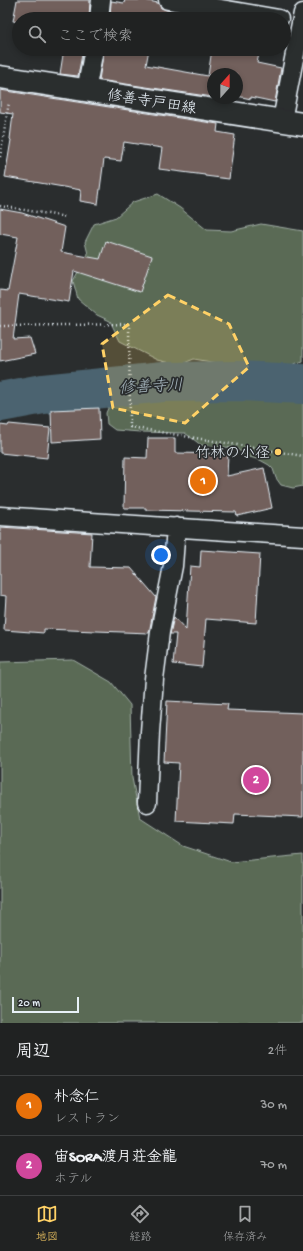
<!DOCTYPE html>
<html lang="ja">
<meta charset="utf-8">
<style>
:root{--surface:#202222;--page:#2d2f2f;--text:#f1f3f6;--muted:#a2a4a5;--line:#3d3f40;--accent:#ffd166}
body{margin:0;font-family:"Gochi Hand","Klee One",sans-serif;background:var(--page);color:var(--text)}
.compass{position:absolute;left:207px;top:68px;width:36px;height:36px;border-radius:50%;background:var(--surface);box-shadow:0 2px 6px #0003;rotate:21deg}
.scale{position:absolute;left:12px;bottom:10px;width:67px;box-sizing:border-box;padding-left:4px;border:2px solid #e8f1f8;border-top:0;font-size:11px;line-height:14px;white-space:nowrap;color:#e8f1f8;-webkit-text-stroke:3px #2a2d2e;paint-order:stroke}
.you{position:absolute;left:161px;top:555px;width:14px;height:14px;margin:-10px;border:3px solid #fff;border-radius:50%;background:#1a73e8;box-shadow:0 0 0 6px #1a73e833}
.badge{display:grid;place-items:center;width:26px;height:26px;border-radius:50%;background:var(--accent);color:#fff;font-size:13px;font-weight:700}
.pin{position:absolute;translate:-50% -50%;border:2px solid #fff;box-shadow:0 1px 4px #0006}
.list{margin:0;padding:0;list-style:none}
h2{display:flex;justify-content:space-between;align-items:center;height:52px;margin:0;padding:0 16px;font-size:17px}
h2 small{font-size:13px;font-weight:400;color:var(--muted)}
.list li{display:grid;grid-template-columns:26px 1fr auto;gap:12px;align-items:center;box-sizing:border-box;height:60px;padding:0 16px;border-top:1px solid var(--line)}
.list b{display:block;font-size:15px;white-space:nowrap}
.list p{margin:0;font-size:13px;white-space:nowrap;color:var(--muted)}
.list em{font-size:13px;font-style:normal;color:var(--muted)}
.icon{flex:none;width:22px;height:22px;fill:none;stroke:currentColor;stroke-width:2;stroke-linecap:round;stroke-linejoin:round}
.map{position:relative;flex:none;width:303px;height:1023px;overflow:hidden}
.search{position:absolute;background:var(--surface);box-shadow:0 2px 6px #0003;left:12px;right:12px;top:12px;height:44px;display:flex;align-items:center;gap:10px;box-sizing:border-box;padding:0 14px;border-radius:22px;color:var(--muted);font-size:15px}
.sheet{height:172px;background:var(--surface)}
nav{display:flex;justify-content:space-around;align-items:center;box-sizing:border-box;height:56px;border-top:1px solid var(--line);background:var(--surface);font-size:11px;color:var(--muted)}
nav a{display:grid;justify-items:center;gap:2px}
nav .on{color:var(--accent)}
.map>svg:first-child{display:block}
.green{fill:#5a6b54;stroke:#a1aea6}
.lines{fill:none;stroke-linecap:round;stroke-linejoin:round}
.river{stroke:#4b646f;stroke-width:40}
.building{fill:#72605c;stroke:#e8f1f8}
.minor-casing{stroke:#e8f1f8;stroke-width:21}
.primary-casing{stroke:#e8f1f8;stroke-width:25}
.path{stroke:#e8f1f8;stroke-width:2.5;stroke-dasharray:1 3;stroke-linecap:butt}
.minor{stroke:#2a2d2e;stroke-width:18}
.primary{stroke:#2a2d2e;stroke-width:22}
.marked{fill:#ffd166;fill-opacity:0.2;stroke:#ffd166;stroke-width:3;stroke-dasharray:8 5;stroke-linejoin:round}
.poi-dot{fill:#ffd166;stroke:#2a2d2e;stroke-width:1.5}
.labels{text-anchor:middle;stroke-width:3.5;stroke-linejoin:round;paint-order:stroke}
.street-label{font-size:15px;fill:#e8f1f8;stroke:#2a2d2e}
.poi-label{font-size:15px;fill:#e8f1f8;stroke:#2a2d2e;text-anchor:end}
.water-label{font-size:16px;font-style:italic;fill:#a9b9c1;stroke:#2a2d2e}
</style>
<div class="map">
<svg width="303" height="1023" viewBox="0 0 303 1023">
<rect width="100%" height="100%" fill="#2a2d2e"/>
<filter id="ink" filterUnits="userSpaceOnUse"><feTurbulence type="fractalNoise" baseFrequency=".025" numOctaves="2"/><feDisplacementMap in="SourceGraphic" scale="8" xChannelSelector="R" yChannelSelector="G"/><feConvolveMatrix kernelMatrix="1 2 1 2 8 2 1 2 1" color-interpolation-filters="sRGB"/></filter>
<g filter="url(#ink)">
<path class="green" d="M 158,194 L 180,208 L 207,230 L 231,231 L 261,224 L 303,231 L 303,361 L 279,369 L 251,371 L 223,364 L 194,359 L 179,365 L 157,360 L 120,341 L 110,321 L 97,315 L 78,299 L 73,281 L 88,254 L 85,242 L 94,224 L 116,217 L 133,202 Z
M 277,391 L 303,394 L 303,486 L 293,488 L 281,485 L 276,478 L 273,469 L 269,465 L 260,460 L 246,456 L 236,448 L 201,445 L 185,433 L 140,432 L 115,430 L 107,424 L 106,413 L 109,406 L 118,398 L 188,393 Z
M 73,660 L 111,682 L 130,705 L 132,778 L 140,818 L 183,846 L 231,862 L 303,855 L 303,1023 L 0,1023 L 0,662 Z"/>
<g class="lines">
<path class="river" d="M 0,402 L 43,394 L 163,382 L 239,381 L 303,384"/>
</g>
<path class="building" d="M 17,0 L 90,0 L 89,19 L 19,19 L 19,22 L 13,21 Z
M 125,0 L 144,0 L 158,3 L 161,8 L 166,10 L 194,15 L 194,19 L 110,19 L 111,1 L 124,3 Z
M 42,49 L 83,49 L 78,76 L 60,74 L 63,55 L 42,52 Z
M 104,49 L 149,49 L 146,65 L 208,76 L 212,49 L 260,49 L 257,63 L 281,68 L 275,102 L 251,97 L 251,99 L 237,96 L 237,74 L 213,74 L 213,97 L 99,80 Z
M 0,90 L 218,124 L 217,132 L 235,135 L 229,179 L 205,176 L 205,175 L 159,169 L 162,148 L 124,142 L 121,161 L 104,159 L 98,204 L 80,201 L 81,190 L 5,177 L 11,140 L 10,139 L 13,114 L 0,112 Z
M 0,209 L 22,213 L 65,227 L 61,252 L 100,259 L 106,241 L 152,256 L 140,292 L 74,271 L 69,302 L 19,294 L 13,339 L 30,338 L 35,354 L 0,361 L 0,290 L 8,291 L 18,237 L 0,234 Z
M 99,408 L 100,439 L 52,442 L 51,410 Z
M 9,424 L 50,428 L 47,458 L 0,453 L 0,425 L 8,426 Z
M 148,438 L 175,438 L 175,453 L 228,454 L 227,476 L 264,468 L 272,508 L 237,516 L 236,512 L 146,510 L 146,508 L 124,508 L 125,457 L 147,458 Z
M 0,527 L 92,533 L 90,567 L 131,568 L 156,597 L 149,633 L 44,629 L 44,633 L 4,630 L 6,596 L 0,595 Z
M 201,550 L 260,554 L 256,623 L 206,619 L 202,667 L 173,664 L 176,634 L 170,634 L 174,617 L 186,630 L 190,566 L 200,567 Z
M 167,701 L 228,704 L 227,710 L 303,713 L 303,817 L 235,814 L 234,824 L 176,821 L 179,763 L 164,762 Z"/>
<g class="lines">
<defs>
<path id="minor" d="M 168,0 L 279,19
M 99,19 L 101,0
M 86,91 L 94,49
M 282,120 L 303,13
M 0,516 L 303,536
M 147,803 L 150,732 L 154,679 L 160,632 L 173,566 L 176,527"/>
<path id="primary" d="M 0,77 L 303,124"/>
</defs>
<use href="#minor" class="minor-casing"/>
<use href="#primary" class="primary-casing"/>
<path class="path" d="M 0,157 L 9,102
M 0,206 L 67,217
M 0,326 L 129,324 L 130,427 L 303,456"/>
<use href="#minor" class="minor"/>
<use href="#primary" class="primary"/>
</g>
</g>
<path class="marked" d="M 168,295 L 229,324 L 249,367 L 185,423 L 113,408 L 102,344 Z"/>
<circle class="poi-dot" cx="278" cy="452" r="4"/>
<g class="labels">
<g class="street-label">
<text transform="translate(152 101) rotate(9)" y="5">修善寺戸田線</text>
</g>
<g class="poi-label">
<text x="270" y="457">竹林の小径</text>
</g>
<g class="water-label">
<text transform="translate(151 385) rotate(-3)" y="6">修善寺川</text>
</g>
</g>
</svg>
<svg class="compass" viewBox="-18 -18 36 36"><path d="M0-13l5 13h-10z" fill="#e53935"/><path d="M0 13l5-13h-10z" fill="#a2a4a5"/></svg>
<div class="scale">20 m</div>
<div class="you"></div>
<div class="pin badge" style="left:203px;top:481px;background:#e8710a">1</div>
<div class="pin badge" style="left:256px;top:780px;background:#d1479c">2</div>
<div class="search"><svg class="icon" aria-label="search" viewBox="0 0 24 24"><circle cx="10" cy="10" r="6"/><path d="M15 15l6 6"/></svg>ここで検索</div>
</div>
<section class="sheet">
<h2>周辺<small>2件</small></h2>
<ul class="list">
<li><span class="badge" style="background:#e8710a">1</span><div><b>朴念仁</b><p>レストラン</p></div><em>30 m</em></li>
<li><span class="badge" style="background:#d1479c">2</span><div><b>宙SORA渡月荘金龍</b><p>ホテル</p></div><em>70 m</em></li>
</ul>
</section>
<nav>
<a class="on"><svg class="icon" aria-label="map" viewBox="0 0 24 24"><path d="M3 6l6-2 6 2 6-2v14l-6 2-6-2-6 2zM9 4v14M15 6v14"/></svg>地図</a>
<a><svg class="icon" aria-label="directions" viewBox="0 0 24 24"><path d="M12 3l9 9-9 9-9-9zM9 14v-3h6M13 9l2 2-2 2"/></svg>経路</a>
<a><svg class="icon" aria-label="saved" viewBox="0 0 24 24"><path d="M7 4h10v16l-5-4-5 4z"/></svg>保存済み</a>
</nav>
